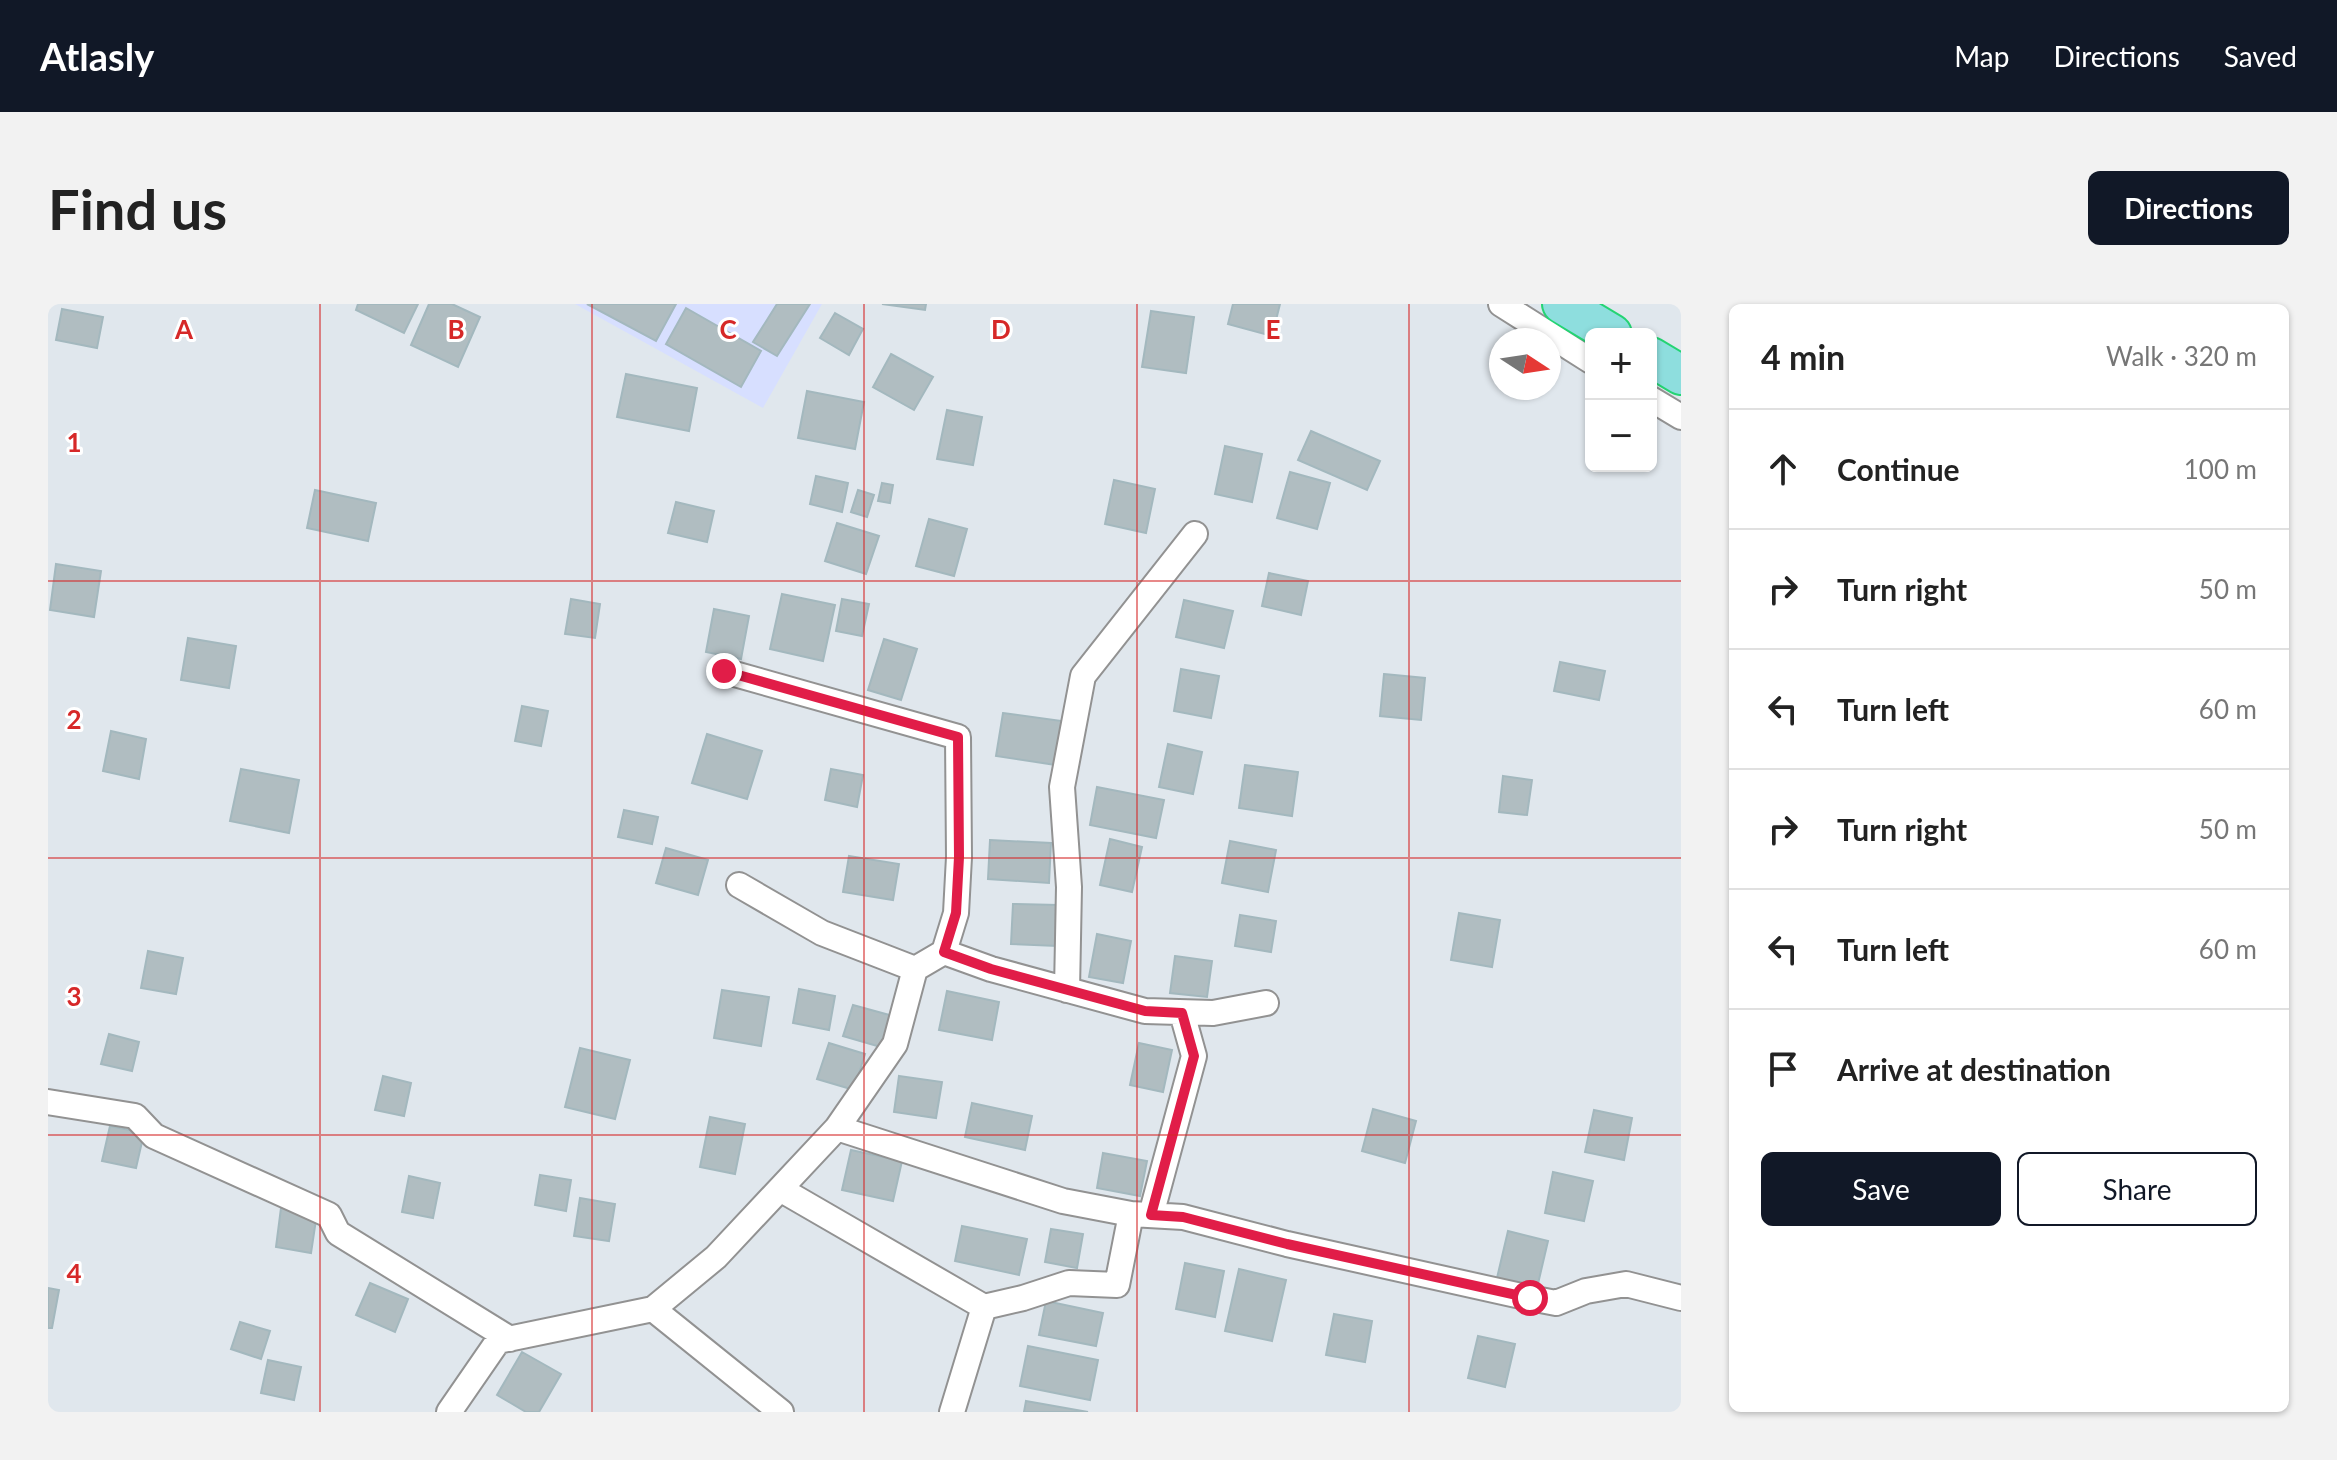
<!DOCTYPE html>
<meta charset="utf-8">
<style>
:root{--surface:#fff;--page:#f2f2f2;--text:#222;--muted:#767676;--line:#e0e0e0;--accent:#111827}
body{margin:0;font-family:Lato,sans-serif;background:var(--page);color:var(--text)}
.controls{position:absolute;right:24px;top:24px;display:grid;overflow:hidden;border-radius:12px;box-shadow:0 2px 6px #0004}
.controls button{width:72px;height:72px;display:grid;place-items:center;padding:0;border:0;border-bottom:2px solid var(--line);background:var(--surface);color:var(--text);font:40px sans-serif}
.compass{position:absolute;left:1441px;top:24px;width:72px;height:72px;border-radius:50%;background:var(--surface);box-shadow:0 2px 6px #0004;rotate:102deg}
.stop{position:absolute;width:24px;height:24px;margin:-18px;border:6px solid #e11d48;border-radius:50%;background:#fff}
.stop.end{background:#e11d48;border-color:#fff;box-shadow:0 2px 8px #0008}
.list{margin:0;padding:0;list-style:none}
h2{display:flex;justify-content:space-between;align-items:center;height:104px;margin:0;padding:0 32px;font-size:34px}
h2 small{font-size:26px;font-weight:400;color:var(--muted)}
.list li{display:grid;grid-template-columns:52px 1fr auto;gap:24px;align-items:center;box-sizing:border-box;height:120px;padding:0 32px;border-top:2px solid var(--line)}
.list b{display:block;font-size:30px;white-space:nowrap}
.list em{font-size:26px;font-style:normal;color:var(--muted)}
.actions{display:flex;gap:16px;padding:24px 32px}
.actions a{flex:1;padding:18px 0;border:2px solid var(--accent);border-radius:12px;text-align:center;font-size:28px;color:var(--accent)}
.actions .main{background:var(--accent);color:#fff}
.icon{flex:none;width:44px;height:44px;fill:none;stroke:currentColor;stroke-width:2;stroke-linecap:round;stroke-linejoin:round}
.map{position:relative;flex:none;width:1633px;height:1108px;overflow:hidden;border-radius:12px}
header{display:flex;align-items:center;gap:48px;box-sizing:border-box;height:112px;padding:0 40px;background:var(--accent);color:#fff}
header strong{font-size:38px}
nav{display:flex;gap:44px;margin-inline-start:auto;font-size:28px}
.intro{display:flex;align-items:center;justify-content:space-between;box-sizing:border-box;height:192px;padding:0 48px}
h1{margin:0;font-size:56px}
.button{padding:20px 36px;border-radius:12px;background:var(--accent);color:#fff;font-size:28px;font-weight:700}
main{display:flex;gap:48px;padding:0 48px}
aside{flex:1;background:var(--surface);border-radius:12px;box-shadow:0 2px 6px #0004}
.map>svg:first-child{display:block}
.education{fill:#d7dfff}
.building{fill:#b0bdc1;stroke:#a3b8be;stroke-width:2}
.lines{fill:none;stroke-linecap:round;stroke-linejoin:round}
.minor-casing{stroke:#929292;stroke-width:28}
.trunk-casing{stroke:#24d473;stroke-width:42}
.minor{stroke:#fff;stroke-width:24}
.trunk{stroke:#8edede;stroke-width:38}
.route{stroke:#e11d48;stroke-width:10}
.grid{fill:none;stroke:#d62828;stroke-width:2;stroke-opacity:0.55}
.grid-label{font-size:26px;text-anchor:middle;font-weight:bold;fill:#d62828;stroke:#fff;stroke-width:6;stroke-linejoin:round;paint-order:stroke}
</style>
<header>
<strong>Atlasly</strong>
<nav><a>Map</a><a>Directions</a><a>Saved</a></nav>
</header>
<div class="intro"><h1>Find us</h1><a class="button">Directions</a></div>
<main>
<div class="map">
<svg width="1633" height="1108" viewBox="0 0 1633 1108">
<rect width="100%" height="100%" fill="#e0e7ed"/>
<path class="education" d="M 527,0 L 774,0 L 715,104 Z"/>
<path class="building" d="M 310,0 L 370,0 L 356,29 L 308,6 Z
M 381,0 L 404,0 L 432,13 L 410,63 L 363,41 Z
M 539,0 L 628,0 L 608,37 Z
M 729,0 L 762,0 L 729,52 L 705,38 Z
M 834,0 L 878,0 L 877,6 Z
M 1185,0 L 1232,0 L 1224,32 L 1180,20 Z
M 638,4 L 713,47 L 693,83 L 618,40 Z
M 14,5 L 55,13 L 49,44 L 8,36 Z
M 1103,7 L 1146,13 L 1138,69 L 1094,63 Z
M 787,9 L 815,25 L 801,51 L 772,34 Z
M 843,50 L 885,73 L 866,106 L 825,83 Z
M 578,70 L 649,84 L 641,127 L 569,113 Z
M 759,87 L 816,98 L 807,145 L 750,134 Z
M 899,106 L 934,113 L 925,161 L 889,155 Z
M 1263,127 L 1332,157 L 1319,186 L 1250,156 Z
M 1177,142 L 1214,150 L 1204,198 L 1167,190 Z
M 1242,168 L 1282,179 L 1269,225 L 1229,214 Z
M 768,172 L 800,179 L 794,208 L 762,200 Z
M 1066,176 L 1107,185 L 1098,229 L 1057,220 Z
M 834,179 L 845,181 L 842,199 L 830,197 Z
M 267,186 L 328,199 L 320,237 L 259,224 Z
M 810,186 L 826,191 L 819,213 L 803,208 Z
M 628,198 L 666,207 L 659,238 L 620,229 Z
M 881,215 L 919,225 L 906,272 L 868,262 Z
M 789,219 L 831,232 L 818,270 L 777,257 Z
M 8,260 L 53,267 L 46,313 L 2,306 Z
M 1221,269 L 1260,277 L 1253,311 L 1214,302 Z
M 734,290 L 787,301 L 775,357 L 722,345 Z
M 523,295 L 552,300 L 547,334 L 517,330 Z
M 794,295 L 821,300 L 814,332 L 788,327 Z
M 1136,296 L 1185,307 L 1176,344 L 1128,333 Z
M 666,305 L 701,312 L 693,355 L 658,348 Z
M 140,334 L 188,342 L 181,384 L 133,376 Z
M 836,335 L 869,345 L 853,396 L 820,386 Z
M 1512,358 L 1557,367 L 1551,396 L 1506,387 Z
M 1133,365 L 1171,372 L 1163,414 L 1126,407 Z
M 1336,370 L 1377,374 L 1373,416 L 1332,412 Z
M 474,402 L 500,407 L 493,442 L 467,437 Z
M 955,409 L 1014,417 L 1008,461 L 948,452 Z
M 63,427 L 98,435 L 91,475 L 55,467 Z
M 659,430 L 714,447 L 699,495 L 644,479 Z
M 1120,440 L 1154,448 L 1145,490 L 1111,483 Z
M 1197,461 L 1250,468 L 1244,512 L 1191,504 Z
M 193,465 L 251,476 L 241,529 L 182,517 Z
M 783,465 L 815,471 L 809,503 L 777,496 Z
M 1455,472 L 1484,476 L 1479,511 L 1451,508 Z
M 1049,483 L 1116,496 L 1108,534 L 1042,521 Z
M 576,506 L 610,513 L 604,540 L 570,533 Z
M 1062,535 L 1094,543 L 1084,588 L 1052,581 Z
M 942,536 L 1003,539 L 1001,579 L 940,575 Z
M 1182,537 L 1228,546 L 1220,588 L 1174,579 Z
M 618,544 L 660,556 L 650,591 L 608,579 Z
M 801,552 L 851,560 L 845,596 L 795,588 Z
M 965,600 L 1010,601 L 1009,642 L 963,640 Z
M 1411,609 L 1452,616 L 1444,663 L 1403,656 Z
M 1192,611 L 1228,617 L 1223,648 L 1187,642 Z
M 1049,630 L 1083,637 L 1075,679 L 1041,673 Z
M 100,647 L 135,654 L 128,690 L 93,684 Z
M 1127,652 L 1164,657 L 1159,693 L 1122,689 Z
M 751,685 L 787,692 L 781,726 L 745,719 Z
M 674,686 L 721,693 L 713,742 L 666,734 Z
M 899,687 L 951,698 L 944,736 L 891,726 Z
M 805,701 L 845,712 L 836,744 L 795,732 Z
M 61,730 L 91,738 L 84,767 L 53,760 Z
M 781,739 L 817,750 L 806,786 L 769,775 Z
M 1091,739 L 1124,746 L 1115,788 L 1082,781 Z
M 532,744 L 582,756 L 567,815 L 517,803 Z
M 335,772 L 363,779 L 356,812 L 327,806 Z
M 851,772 L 894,778 L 888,814 L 846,808 Z
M 924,799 L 984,812 L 977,846 L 917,833 Z
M 1325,805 L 1368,817 L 1357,859 L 1314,847 Z
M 1546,806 L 1584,814 L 1576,856 L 1537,848 Z
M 662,813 L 697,820 L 687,870 L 652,863 Z
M 62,822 L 96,829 L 88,864 L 54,857 Z
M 803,846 L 854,857 L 845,897 L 794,886 Z
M 1055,849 L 1099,857 L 1092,892 L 1049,884 Z
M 1505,868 L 1545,877 L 1536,917 L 1497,909 Z
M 492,871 L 523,876 L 518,907 L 487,901 Z
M 361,872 L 392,879 L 385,914 L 354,908 Z
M 532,894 L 567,900 L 561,937 L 526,932 Z
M 233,904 L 269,909 L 263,949 L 228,943 Z
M 914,922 L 979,935 L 971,971 L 907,957 Z
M 1003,925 L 1035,930 L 1029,964 L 997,958 Z
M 1460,927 L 1500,937 L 1489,984 L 1449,974 Z
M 1137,959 L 1176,967 L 1167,1013 L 1128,1005 Z
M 1191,965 L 1238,976 L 1224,1037 L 1177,1027 Z
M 322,979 L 360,995 L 347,1028 L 308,1011 Z
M 0,984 L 11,986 L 4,1024 L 0,1024 Z
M 998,997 L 1055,1009 L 1048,1042 L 991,1031 Z
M 1286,1010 L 1324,1017 L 1317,1058 L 1278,1051 Z
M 192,1018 L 222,1027 L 213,1055 L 183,1045 Z
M 1430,1032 L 1467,1040 L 1457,1083 L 1420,1074 Z
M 980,1042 L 1050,1056 L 1042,1096 L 972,1082 Z
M 474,1048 L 513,1070 L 491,1108 L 478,1108 L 449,1091 Z
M 220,1056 L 253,1063 L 246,1096 L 213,1089 Z
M 978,1097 L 1040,1108 L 976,1108 Z"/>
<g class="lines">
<defs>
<path id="minor" d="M 1453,0 L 1543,57
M 1603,95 L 1633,113
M 691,581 L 774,629 L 867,665
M 896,648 L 943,665 L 1097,707 L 1165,709 L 1218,699
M 1019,686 L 1021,583 L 1014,483 L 1035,372 L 1147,230
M 0,798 L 87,812 L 106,832 L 281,911 L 290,929 L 462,1035
M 789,824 L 1015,897 L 1083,910 L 1135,913 L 1239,940 L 1482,994 L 1508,999 L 1538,987 L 1578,980 L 1633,994
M 732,885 L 936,1003 L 904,1108
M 1103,911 L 1146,752 L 1134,709
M 936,1003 L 975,994 L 1021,979 L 1069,981 L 1083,910
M 605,1005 L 668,953 L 789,824 L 847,740 L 867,665 L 896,648 L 908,609 L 911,553 L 910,433 L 676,367
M 401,1108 L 450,1037 L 605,1005 L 733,1108"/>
<path id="trunk" d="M 1514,0 L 1564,30
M 1603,53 L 1633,71"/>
</defs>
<use href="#minor" class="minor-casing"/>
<use href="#trunk" class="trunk-casing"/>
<use href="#minor" class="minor"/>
<use href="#trunk" class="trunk"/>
</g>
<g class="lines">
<path class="route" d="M 676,367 L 910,433 L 911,553 L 908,609 L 896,648 L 943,665 L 1097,707 L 1134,709 L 1146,752 L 1103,911 L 1135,913 L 1239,940 L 1482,994"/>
</g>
<path class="grid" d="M 272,0 L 272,1108M 544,0 L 544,1108M 816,0 L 816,1108M 1089,0 L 1089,1108M 1361,0 L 1361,1108M 0,277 L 1633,277M 0,554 L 1633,554M 0,831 L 1633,831"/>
<g class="grid-label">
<text x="136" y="35">A</text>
<text x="408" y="35">B</text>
<text x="680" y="35">C</text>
<text x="953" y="35">D</text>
<text x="1225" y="35">E</text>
<text x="26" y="148">1</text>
<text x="26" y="425">2</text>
<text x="26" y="702">3</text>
<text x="26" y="979">4</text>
</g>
</svg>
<div class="controls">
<button>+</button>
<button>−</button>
</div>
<svg class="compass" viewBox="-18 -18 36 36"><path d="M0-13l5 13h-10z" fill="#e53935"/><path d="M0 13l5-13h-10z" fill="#767676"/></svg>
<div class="stop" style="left:1482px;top:994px"></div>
<div class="stop end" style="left:676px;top:367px"></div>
</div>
<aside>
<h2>4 min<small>Walk · 320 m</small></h2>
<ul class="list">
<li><svg class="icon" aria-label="ahead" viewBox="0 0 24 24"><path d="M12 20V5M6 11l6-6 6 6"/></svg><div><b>Continue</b></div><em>100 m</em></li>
<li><svg class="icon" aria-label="right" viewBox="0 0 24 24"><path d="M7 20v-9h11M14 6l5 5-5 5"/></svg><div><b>Turn right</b></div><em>50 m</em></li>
<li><svg class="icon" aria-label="left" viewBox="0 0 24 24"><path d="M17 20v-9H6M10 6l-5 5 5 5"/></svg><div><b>Turn left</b></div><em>60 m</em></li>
<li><svg class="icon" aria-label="right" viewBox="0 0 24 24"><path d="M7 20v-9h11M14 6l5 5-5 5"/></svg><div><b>Turn right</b></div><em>50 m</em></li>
<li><svg class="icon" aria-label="left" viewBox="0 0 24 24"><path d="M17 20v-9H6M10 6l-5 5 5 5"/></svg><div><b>Turn left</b></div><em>60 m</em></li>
<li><svg class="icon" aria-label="arrive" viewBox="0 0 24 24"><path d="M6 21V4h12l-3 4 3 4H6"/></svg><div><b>Arrive at destination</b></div></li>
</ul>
<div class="actions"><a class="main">Save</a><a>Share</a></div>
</aside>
</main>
